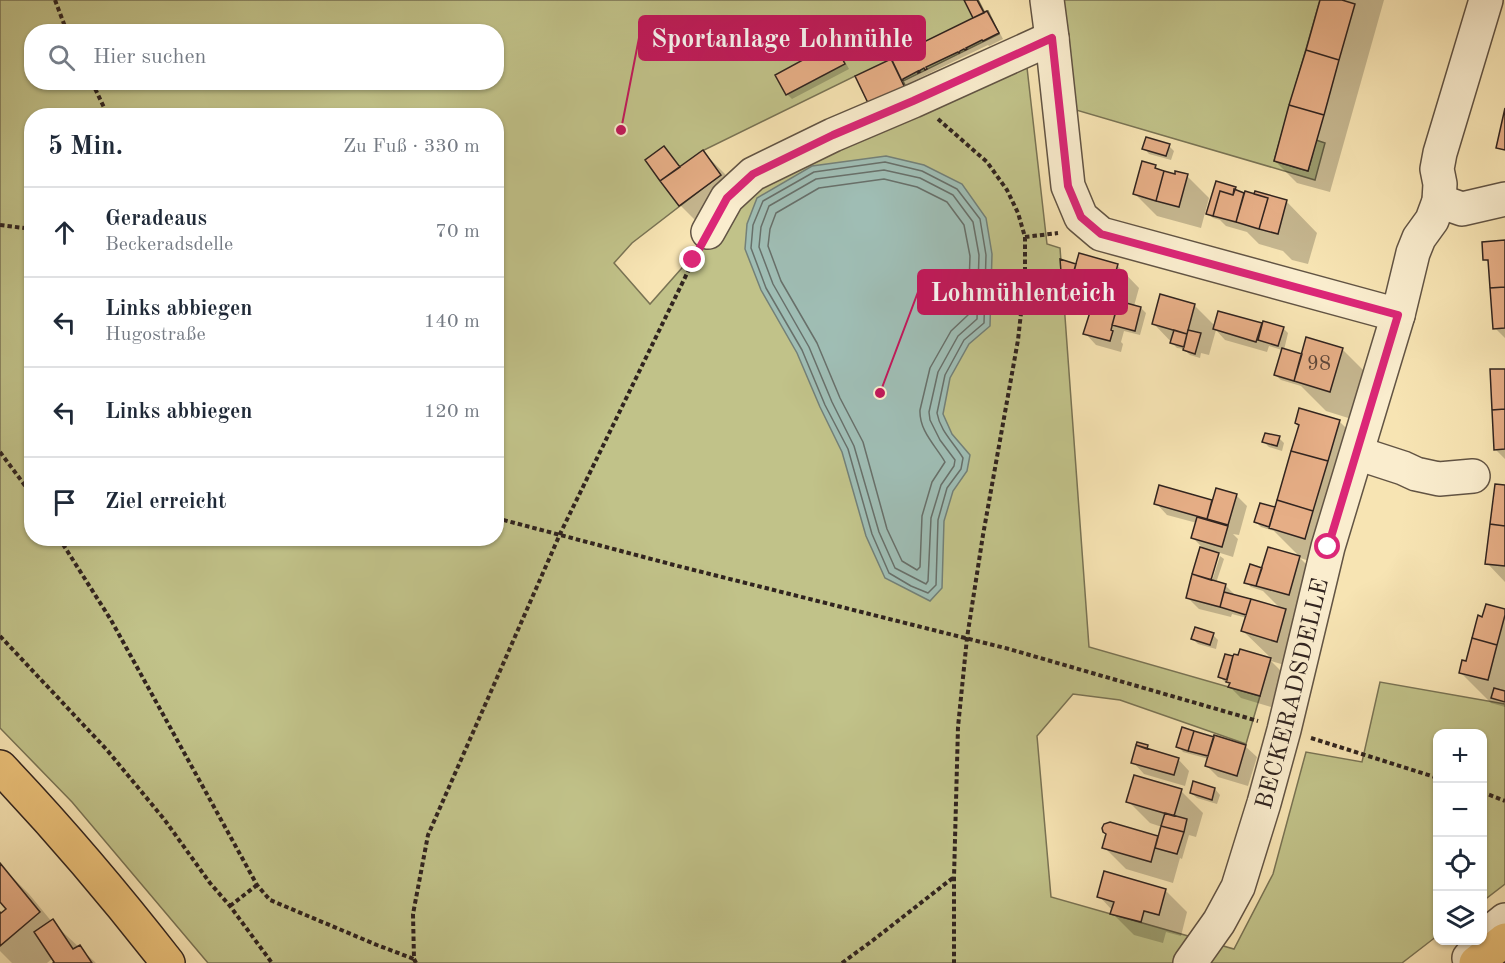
<!DOCTYPE html>
<html lang="de">
<meta charset="utf-8">
<style>
:root{--surface:#fff;--page:#f6f6f7;--text:#1f2937;--muted:#747a83;--line:#e0e1e3}
body{margin:0;font-family:"Old Standard TT",serif;background:var(--page);color:var(--text)}
.controls{position:absolute;right:18px;bottom:18px;display:grid;overflow:hidden;border-radius:12px;box-shadow:0 2px 4px #0004}
.controls button{width:54px;height:54px;display:grid;place-items:center;padding:0;border:0;border-bottom:2px solid var(--line);background:var(--surface);color:var(--text);font:30px sans-serif}
.stop{position:absolute;width:18px;height:18px;margin:-14px;border:4px solid #db2777;border-radius:50%;background:#fff}
.stop.end{background:#db2777;border-color:#fff;box-shadow:0 2px 6px #0008}
.list{margin:0;padding:0;list-style:none}
h2{display:flex;justify-content:space-between;align-items:center;height:78px;margin:0;padding:0 24px;font-size:26px}
h2 small{font-size:20px;font-weight:400;color:var(--muted)}
.list li{display:grid;grid-template-columns:39px 1fr auto;gap:18px;align-items:center;box-sizing:border-box;height:90px;padding:0 24px;border-top:2px solid var(--line)}
.list b{display:block;font-size:22px;white-space:nowrap}
.list p{margin:0;font-size:20px;white-space:nowrap;color:var(--muted)}
.list em{font-size:20px;font-style:normal;color:var(--muted)}
.icon{flex:none;width:33px;height:33px;fill:none;stroke:currentColor;stroke-width:2;stroke-linecap:round;stroke-linejoin:round}
.map{position:relative;flex:none;width:1505px;height:963px;overflow:hidden}
.search{position:absolute;background:var(--surface);box-shadow:0 2px 4px #0004;left:24px;top:24px;width:480px;height:66px;display:flex;align-items:center;gap:15px;box-sizing:border-box;padding:0 21px;border-radius:24px;color:var(--muted);font-size:22px}
.panel{position:absolute;background:var(--surface);box-shadow:0 2px 4px #0004;left:24px;top:108px;width:480px;height:438px;border-radius:24px}
.map>svg:first-child{display:block}
.green{fill:#c1c289;stroke:#797354;stroke-width:1.5;fill-rule:evenodd}
.water{fill:#9fbdb4;stroke:#738078;stroke-width:1.5}
.shadow{fill:#0003}
.lines{fill:none;stroke-linecap:round;stroke-linejoin:round}
.shore{stroke:#68706a;stroke-width:1.5}
.building{fill:#e6ae86;stroke:#31241f;stroke-width:1.5}
.minor-casing{stroke:#625444;stroke-width:36}
.major-casing{stroke:#31241f;stroke-width:36}
.path{stroke:#31241f;stroke-width:4;stroke-dasharray:4.5 3;stroke-linecap:butt}
.minor{stroke:#faedce;stroke-width:33}
.major{stroke:#ecc27a;stroke-width:33}
.route{stroke:#db2777;stroke-width:8}
.labels{text-anchor:middle;stroke-width:4.5;stroke-linejoin:round;paint-order:stroke}
.number-label{font-size:21px;fill:#5e4639}
.street-label{font-size:24px;fill:#31241f;stroke:#faedce}
.leader{fill:none;stroke:#c2185b;stroke-width:2}
.callout-dot{fill:#c2185b;stroke:#faedce;stroke-width:2}
.callout{fill:#c2185b;stroke:#c2185b;stroke-width:2}
.callout-label{font-size:26px;text-anchor:middle;font-weight:bold;fill:#fff}
</style>
<div class="map">
<svg width="1505" height="963" viewBox="0 0 1505 963">
<rect width="100%" height="100%" fill="#f7e4b3"/>
<filter id="stains"><feTurbulence type="fractalNoise" baseFrequency=".00333" numOctaves="4"/><feColorMatrix values="0 0 0 0 .2 0 0 0 0 .09 0 0 0 0 .02 0 0 0 .5 -.17"/></filter>
<radialGradient id="worn" r=".72"><stop offset=".6" stop-color="#630" stop-opacity="0"/><stop offset="1" stop-color="#630" stop-opacity=".3"/></radialGradient>
<path class="green" d="M 0,0 L 978,0 L 984,12 L 988,11 L 999,34 L 903,81 L 906,87 L 855,76 L 702,151 L 720,175 L 632,243 L 614,263 L 650,304 L 720,225 L 744,194 L 1025,50 L 1047,244 L 1060,248 L 1089,647 L 1260,696 L 1246,744 L 1120,700 L 1073,694 L 1037,736 L 1051,897 L 1234,949 L 1273,874 L 1306,752 L 1362,762 L 1380,682 L 1505,704 L 1505,884 L 1483,901 L 1482,734 L 1438,734 L 1437,936 L 1402,963 L 208,963 L 72,802 L 0,728 ZM 32,32 L 496,32 L 496,82 L 32,82 ZM 32,116 L 496,116 L 496,538 L 32,538 Z
M 1061,0 L 1320,0 L 1274,161 L 1308,171 L 1316,140 L 1325,143 L 1315,180 L 1076,110 Z"/>
<path class="water" d="M 886,156 L 924,165 L 962,184 L 986,218 L 992,254 L 990,326 L 969,344 L 950,378 L 943,414 L 952,434 L 970,455 L 967,471 L 953,491 L 944,521 L 942,588 L 930,601 L 885,578 L 866,536 L 842,452 L 820,407 L 797,353 L 761,290 L 745,249 L 747,224 L 757,198 L 812,166 Z"/>
<path class="shadow" d="M 966,0 L 979,0 L 986,13 L 987,13 L 992,18 L 1003,39 L 989,46 L 988,45 L 907,84 L 908,86 L 875,109 L 857,77 L 975,18 Z
M 1321,0 L 1384,0 L 1330,192 L 1297,183 L 1275,161 Z
M 834,45 L 839,50 L 849,69 L 792,99 L 787,94 Z
M 1169,146 L 1174,151 L 1171,160 L 1149,154 L 1144,148 Z
M 664,148 L 681,168 L 703,152 L 725,174 L 742,197 L 702,227 L 680,205 Z
M 1143,163 L 1155,167 L 1160,171 L 1176,176 L 1187,176 L 1209,198 L 1201,228 L 1157,216 L 1135,194 Z
M 1234,188 L 1239,192 L 1245,195 L 1270,197 L 1287,202 L 1317,233 L 1308,264 L 1292,260 L 1283,251 L 1259,244 L 1247,232 L 1226,226 L 1220,220 L 1213,218 L 1208,213 Z
M 1505,242 L 1505,338 L 1495,328 L 1490,264 L 1485,259 Z
M 1075,265 L 1117,265 L 1139,288 L 1134,306 L 1141,308 L 1146,313 L 1140,335 L 1124,331 L 1121,342 L 1123,344 L 1121,352 L 1096,345 L 1085,333 L 1091,313 L 1085,307 L 1086,302 L 1075,291 L 1069,289 L 1063,284 Z
M 1194,305 L 1215,326 L 1261,324 L 1263,327 L 1283,328 L 1288,333 L 1284,350 L 1302,357 L 1342,349 L 1373,380 L 1361,422 L 1326,411 L 1301,386 L 1281,380 L 1275,375 L 1282,350 L 1269,346 L 1267,352 L 1225,340 L 1216,330 L 1209,355 L 1201,353 L 1200,358 L 1190,355 L 1184,349 L 1177,348 L 1153,323 Z
M 1505,370 L 1505,459 L 1495,449 Z
M 1339,421 L 1370,452 L 1336,569 L 1300,558 L 1330,588 L 1320,625 L 1292,617 L 1316,641 L 1308,672 L 1271,661 L 1281,671 L 1271,707 L 1241,698 L 1230,687 L 1231,684 L 1225,682 L 1220,677 L 1239,657 L 1241,651 L 1273,660 L 1243,631 L 1247,618 L 1232,614 L 1231,617 L 1199,609 L 1188,598 L 1202,547 L 1192,537 L 1197,523 L 1167,515 L 1156,503 L 1160,487 L 1213,502 L 1236,495 L 1247,506 L 1239,535 L 1233,534 L 1238,539 L 1233,557 L 1217,552 L 1219,555 L 1217,555 L 1207,586 L 1210,587 L 1220,556 L 1224,559 L 1216,583 L 1225,585 L 1237,597 L 1250,600 L 1252,603 L 1282,610 L 1263,591 L 1251,587 L 1246,582 L 1263,569 L 1269,548 L 1301,558 L 1274,531 L 1261,527 L 1256,522 L 1274,509 L 1276,510 L 1300,427 L 1296,423 Z
M 1279,438 L 1284,443 L 1282,451 L 1269,447 L 1264,442 Z
M 1505,487 L 1505,582 L 1487,563 Z
M 1505,610 L 1505,707 L 1491,703 L 1460,672 L 1467,663 L 1483,619 Z
M 1213,635 L 1218,640 L 1216,649 L 1198,644 L 1193,639 Z
M 1213,738 L 1245,746 L 1257,757 L 1248,786 L 1218,777 L 1207,766 L 1209,759 L 1183,752 L 1178,746 Z
M 1147,747 L 1152,752 L 1178,759 L 1189,771 L 1185,786 L 1144,774 L 1133,762 Z
M 1215,789 L 1220,795 L 1217,804 L 1197,798 L 1191,793 Z
M 1181,791 L 1203,813 L 1196,837 L 1189,835 L 1182,859 L 1180,858 L 1173,883 L 1126,869 L 1104,847 L 1110,824 L 1159,838 L 1162,827 L 1150,823 L 1128,801 Z
M 0,865 L 29,894 L 52,922 L 96,963 L 56,963 L 53,958 L 47,963 L 12,963 L 0,951 L 0,916 L 8,909 L 2,901 L 0,902 Z
M 1165,890 L 1187,912 L 1181,936 L 1166,932 L 1163,943 L 1134,935 L 1112,913 L 1113,911 L 1099,896 Z"/>
<g class="lines">
<path class="shore" d="M 885,162 L 922,171 L 957,189 L 980,219 L 986,255 L 984,323 L 964,340 L 945,375 L 937,413 C 940,431 954,443 963,458 L 961,469 L 947,488 L 938,520 L 936,585 L 928,593 L 911,586 L 889,573 L 872,534 L 848,449 L 825,405 L 802,350 L 766,288 L 751,248 L 753,225 L 763,201 L 814,172 Z
M 884,170 L 920,178 L 953,195 L 973,222 L 979,255 L 977,319 L 958,336 L 938,372 L 929,412 L 930,420 L 940,440 L 955,460 L 954,466 L 941,485 L 931,518 L 928,581 L 926,584 L 895,568 L 879,532 L 854,446 L 832,402 L 809,347 L 773,284 L 759,247 L 761,227 L 769,206 L 816,179 Z
M 884,179 L 917,187 L 947,202 L 964,225 L 970,256 L 968,315 L 951,331 L 930,368 L 920,410 C 919,431 936,446 945,462 L 932,482 L 922,516 L 920,567 L 917,570 L 902,561 L 887,529 L 863,442 L 840,398 L 817,343 L 781,281 L 768,246 L 770,229 L 776,213 L 819,188 Z"/>
</g>
<path class="building" d="M 964,0 L 977,0 L 984,13 L 973,18 Z
M 1320,0 L 1342,0 L 1355,4 L 1339,60 L 1306,50 Z
M 987,11 L 999,33 L 983,41 L 982,40 L 966,48 L 967,49 L 965,50 L 964,49 L 960,51 L 959,53 L 958,52 L 926,67 L 927,69 L 925,70 L 924,68 L 919,71 L 920,72 L 918,73 L 918,71 L 903,79 L 903,80 L 902,81 L 891,58 Z
M 834,43 L 845,64 L 786,95 L 775,75 Z
M 1306,50 L 1339,60 L 1324,115 L 1289,105 Z
M 891,59 L 905,88 L 869,105 L 855,76 Z
M 1289,105 L 1324,115 L 1308,171 L 1274,161 Z
M 1505,108 L 1505,150 L 1496,148 Z
M 1146,137 L 1170,144 L 1166,156 L 1142,149 Z
M 664,146 L 680,167 L 660,181 L 645,160 Z
M 703,150 L 721,175 L 679,206 L 660,181 Z
M 1142,161 L 1156,165 L 1155,168 L 1164,171 L 1156,201 L 1133,194 Z
M 1164,171 L 1175,174 L 1175,171 L 1188,174 L 1179,207 L 1156,201 Z
M 1216,181 L 1236,187 L 1233,195 L 1220,191 L 1213,216 L 1206,214 Z
M 1234,189 L 1244,193 L 1236,222 L 1213,216 L 1220,191 L 1233,195 Z
M 1245,191 L 1268,198 L 1259,229 L 1236,222 Z
M 1255,191 L 1287,200 L 1278,234 L 1259,229 L 1268,198 L 1254,194 Z
M 1505,240 L 1505,287 L 1490,288 L 1488,260 L 1483,260 L 1482,242 Z
M 1079,253 L 1118,264 L 1108,299 L 1069,288 Z
M 1060,259 L 1076,264 L 1070,287 L 1062,285 Z
M 1505,287 L 1505,328 L 1493,329 L 1490,288 Z
M 1087,293 L 1108,299 L 1109,295 L 1119,298 L 1111,330 L 1113,331 L 1110,341 L 1083,334 L 1091,309 L 1083,307 Z
M 1160,294 L 1195,304 L 1187,334 L 1152,324 Z
M 1119,301 L 1141,307 L 1135,331 L 1112,325 Z
M 1218,311 L 1262,323 L 1256,342 L 1213,329 Z
M 1263,321 L 1284,327 L 1278,346 L 1258,340 Z
M 1174,330 L 1187,334 L 1184,347 L 1170,343 Z
M 1188,330 L 1201,333 L 1195,354 L 1183,350 Z
M 1306,337 L 1343,348 L 1330,392 L 1294,381 Z
M 1282,348 L 1302,354 L 1294,381 L 1274,375 Z
M 1490,369 L 1505,369 L 1505,409 L 1492,410 Z
M 1299,408 L 1340,420 L 1328,461 L 1291,451 L 1299,425 L 1295,423 Z
M 1505,409 L 1505,449 L 1494,450 L 1492,410 Z
M 1265,433 L 1280,436 L 1277,446 L 1262,442 Z
M 1291,451 L 1328,461 L 1313,511 L 1277,500 Z
M 1495,484 L 1505,485 L 1505,526 L 1490,524 Z
M 1159,485 L 1212,500 L 1207,519 L 1154,504 Z
M 1216,488 L 1237,494 L 1228,525 L 1207,519 Z
M 1277,500 L 1313,511 L 1305,539 L 1269,528 Z
M 1260,503 L 1275,507 L 1269,527 L 1254,522 Z
M 1197,517 L 1228,526 L 1222,547 L 1191,538 Z
M 1490,524 L 1505,526 L 1505,566 L 1485,564 Z
M 1200,547 L 1219,553 L 1211,580 L 1192,574 Z
M 1268,547 L 1300,556 L 1289,595 L 1256,586 Z
M 1250,564 L 1262,568 L 1256,586 L 1244,583 Z
M 1192,574 L 1226,584 L 1220,607 L 1186,598 Z
M 1224,592 L 1251,599 L 1246,615 L 1220,607 Z
M 1251,599 L 1286,609 L 1277,642 L 1241,631 Z
M 1486,604 L 1505,609 L 1505,615 L 1497,645 L 1472,638 L 1478,615 L 1482,617 Z
M 1195,627 L 1214,633 L 1210,645 L 1191,639 Z
M 1472,638 L 1497,645 L 1488,680 L 1459,673 L 1462,660 L 1466,661 Z
M 1240,649 L 1271,658 L 1260,696 L 1228,687 L 1230,683 L 1226,682 L 1233,656 L 1234,654 L 1238,655 Z
M 1225,654 L 1233,656 L 1227,680 L 1218,677 Z
M 1494,688 L 1505,691 L 1505,702 L 1491,698 Z
M 1182,727 L 1194,731 L 1188,751 L 1176,747 Z
M 1194,731 L 1214,737 L 1208,756 L 1188,751 Z
M 1214,735 L 1246,745 L 1237,776 L 1205,766 Z
M 1137,742 L 1148,745 L 1147,749 L 1136,745 Z
M 1136,745 L 1179,758 L 1174,775 L 1131,763 Z
M 1134,775 L 1182,789 L 1174,816 L 1126,802 Z
M 1193,781 L 1215,788 L 1212,800 L 1190,793 Z
M 1165,813 L 1187,819 L 1184,832 L 1161,826 Z
M 1110,822 L 1158,836 L 1151,862 L 1102,848 L 1106,834 L 1103,832 L 1102,828 L 1104,824 Z
M 1161,826 L 1184,832 L 1177,854 L 1155,848 Z
M 0,863 L 40,912 L 0,946 L 0,912 L 1,913 L 6,909 L 0,902 Z
M 1104,871 L 1166,889 L 1159,915 L 1144,911 L 1141,922 L 1110,914 L 1114,902 L 1097,897 Z
M 53,919 L 73,949 L 80,945 L 92,963 L 53,963 L 54,962 L 34,932 Z"/>
<g class="lines">
<defs>
<g id="minor">
<path d="M 1047,0 L 1052,38 L 1068,186 L 1081,217 L 1101,234 L 1398,315"/>
<path d="M 1439,201 L 1462,209 L 1505,199"/>
<path d="M 708,232 L 727,198 L 753,174 L 833,135 L 913,101 L 1052,38"/>
<path d="M 1357,453 L 1403,468 L 1416,474 L 1439,479 L 1473,476"/>
<path d="M 1469,958 L 1494,929 L 1505,920"/>
<path id="s1" d="M 1190,963 L 1219,922 L 1238,887 L 1264,803 L 1284,730 L 1328,547 L 1398,315 L 1413,253 L 1419,238 L 1432,220 L 1439,201 L 1440,184 L 1437,169 L 1440,153 L 1486,0"/>
</g>
<path id="major" d="M 0,767 C 60,830 115,895 168,963
M 1476,963 L 1505,940"/>
</defs>
<use href="#minor" class="minor-casing"/>
<use href="#major" class="major-casing"/>
<path class="path" d="M 55,0 L 67,32
M 92,82 L 108,116
M 938,119 L 987,162 L 1007,190 L 1018,213 L 1025,237 L 1025,277 L 1018,340 L 983,535 L 967,638 L 958,727 L 954,877 L 954,963
M 0,225 L 32,229
M 1025,237 L 1058,233
M 0,452 L 32,495
M 496,518 L 674,565 L 1009,649 L 1258,721
M 59,538 L 111,620 L 257,885 L 270,900 L 377,945 L 414,959
M 0,636 L 107,750 L 164,819 L 210,883 L 230,906 L 272,963
M 1311,738 L 1438,778
M 1482,792 L 1505,801
M 230,906 L 257,885
M 416,963 L 414,959 L 413,914 L 428,835 L 560,534 L 695,257
M 842,963 L 872,941 L 954,877"/>
<use href="#minor" class="minor"/>
<use href="#major" class="major"/>
</g>
<g class="lines">
<path class="route" d="M 693,260 L 727,198 L 753,174 L 833,135 L 913,101 L 1052,38 L 1068,186 L 1081,217 L 1101,234 L 1398,315 L 1328,547"/>
</g>
<g class="labels">
<g class="number-label">
<text x="1319" y="370">98</text>
</g>
<g class="street-label">
<text dy="8" stroke="none"><textPath href="#s1" startOffset="291">BECKERADSDELLE</textPath></text>
</g>
</g>
<path class="leader" d="M621 130L639 38M880 393L918 292"/>
<g class="callout-dot">
<circle cx="621" cy="130" r="6"/>
<circle cx="880" cy="393" r="6"/>
</g>
<g class="callout">
<rect x="639" y="16" width="286" height="44" rx="6"/>
<rect x="918" y="270" width="209" height="44" rx="6"/>
</g>
<g class="callout-label">
<text x="782" y="47">Sportanlage Lohmühle</text>
<text x="1023" y="301">Lohmühlenteich</text>
</g>
<rect width="100%" height="100%" filter="url(#stains)"/>
<rect width="100%" height="100%" fill="url(#worn)"/>
</svg>
<div class="controls">
<button>+</button>
<button>−</button>
<button><svg class="icon" aria-label="locate" viewBox="0 0 24 24"><circle cx="12" cy="12" r="6"/><path d="M12 2v4M12 18v4M2 12h4M18 12h4"/></svg></button>
<button><svg class="icon" aria-label="layers" viewBox="0 0 24 24"><path d="M12 4l9 5-9 5-9-5zM3 14l9 5 9-5"/></svg></button>
</div>
<div class="stop" style="left:1328px;top:547px"></div>
<div class="stop end" style="left:693px;top:260px"></div>
<div class="search"><svg class="icon" aria-label="search" viewBox="0 0 24 24"><circle cx="10" cy="10" r="6"/><path d="M15 15l6 6"/></svg>Hier suchen</div>
<section class="panel">
<h2>5 Min.<small>Zu Fuß · 330 m</small></h2>
<ul class="list">
<li><svg class="icon" aria-label="ahead" viewBox="0 0 24 24"><path d="M12 20V5M6 11l6-6 6 6"/></svg><div><b>Geradeaus</b><p>Beckeradsdelle</p></div><em>70 m</em></li>
<li><svg class="icon" aria-label="left" viewBox="0 0 24 24"><path d="M17 20v-9H6M10 6l-5 5 5 5"/></svg><div><b>Links abbiegen</b><p>Hugostraße</p></div><em>140 m</em></li>
<li><svg class="icon" aria-label="left" viewBox="0 0 24 24"><path d="M17 20v-9H6M10 6l-5 5 5 5"/></svg><div><b>Links abbiegen</b></div><em>120 m</em></li>
<li><svg class="icon" aria-label="arrive" viewBox="0 0 24 24"><path d="M6 21V4h12l-3 4 3 4H6"/></svg><div><b>Ziel erreicht</b></div></li>
</ul>
</section>
</div>
